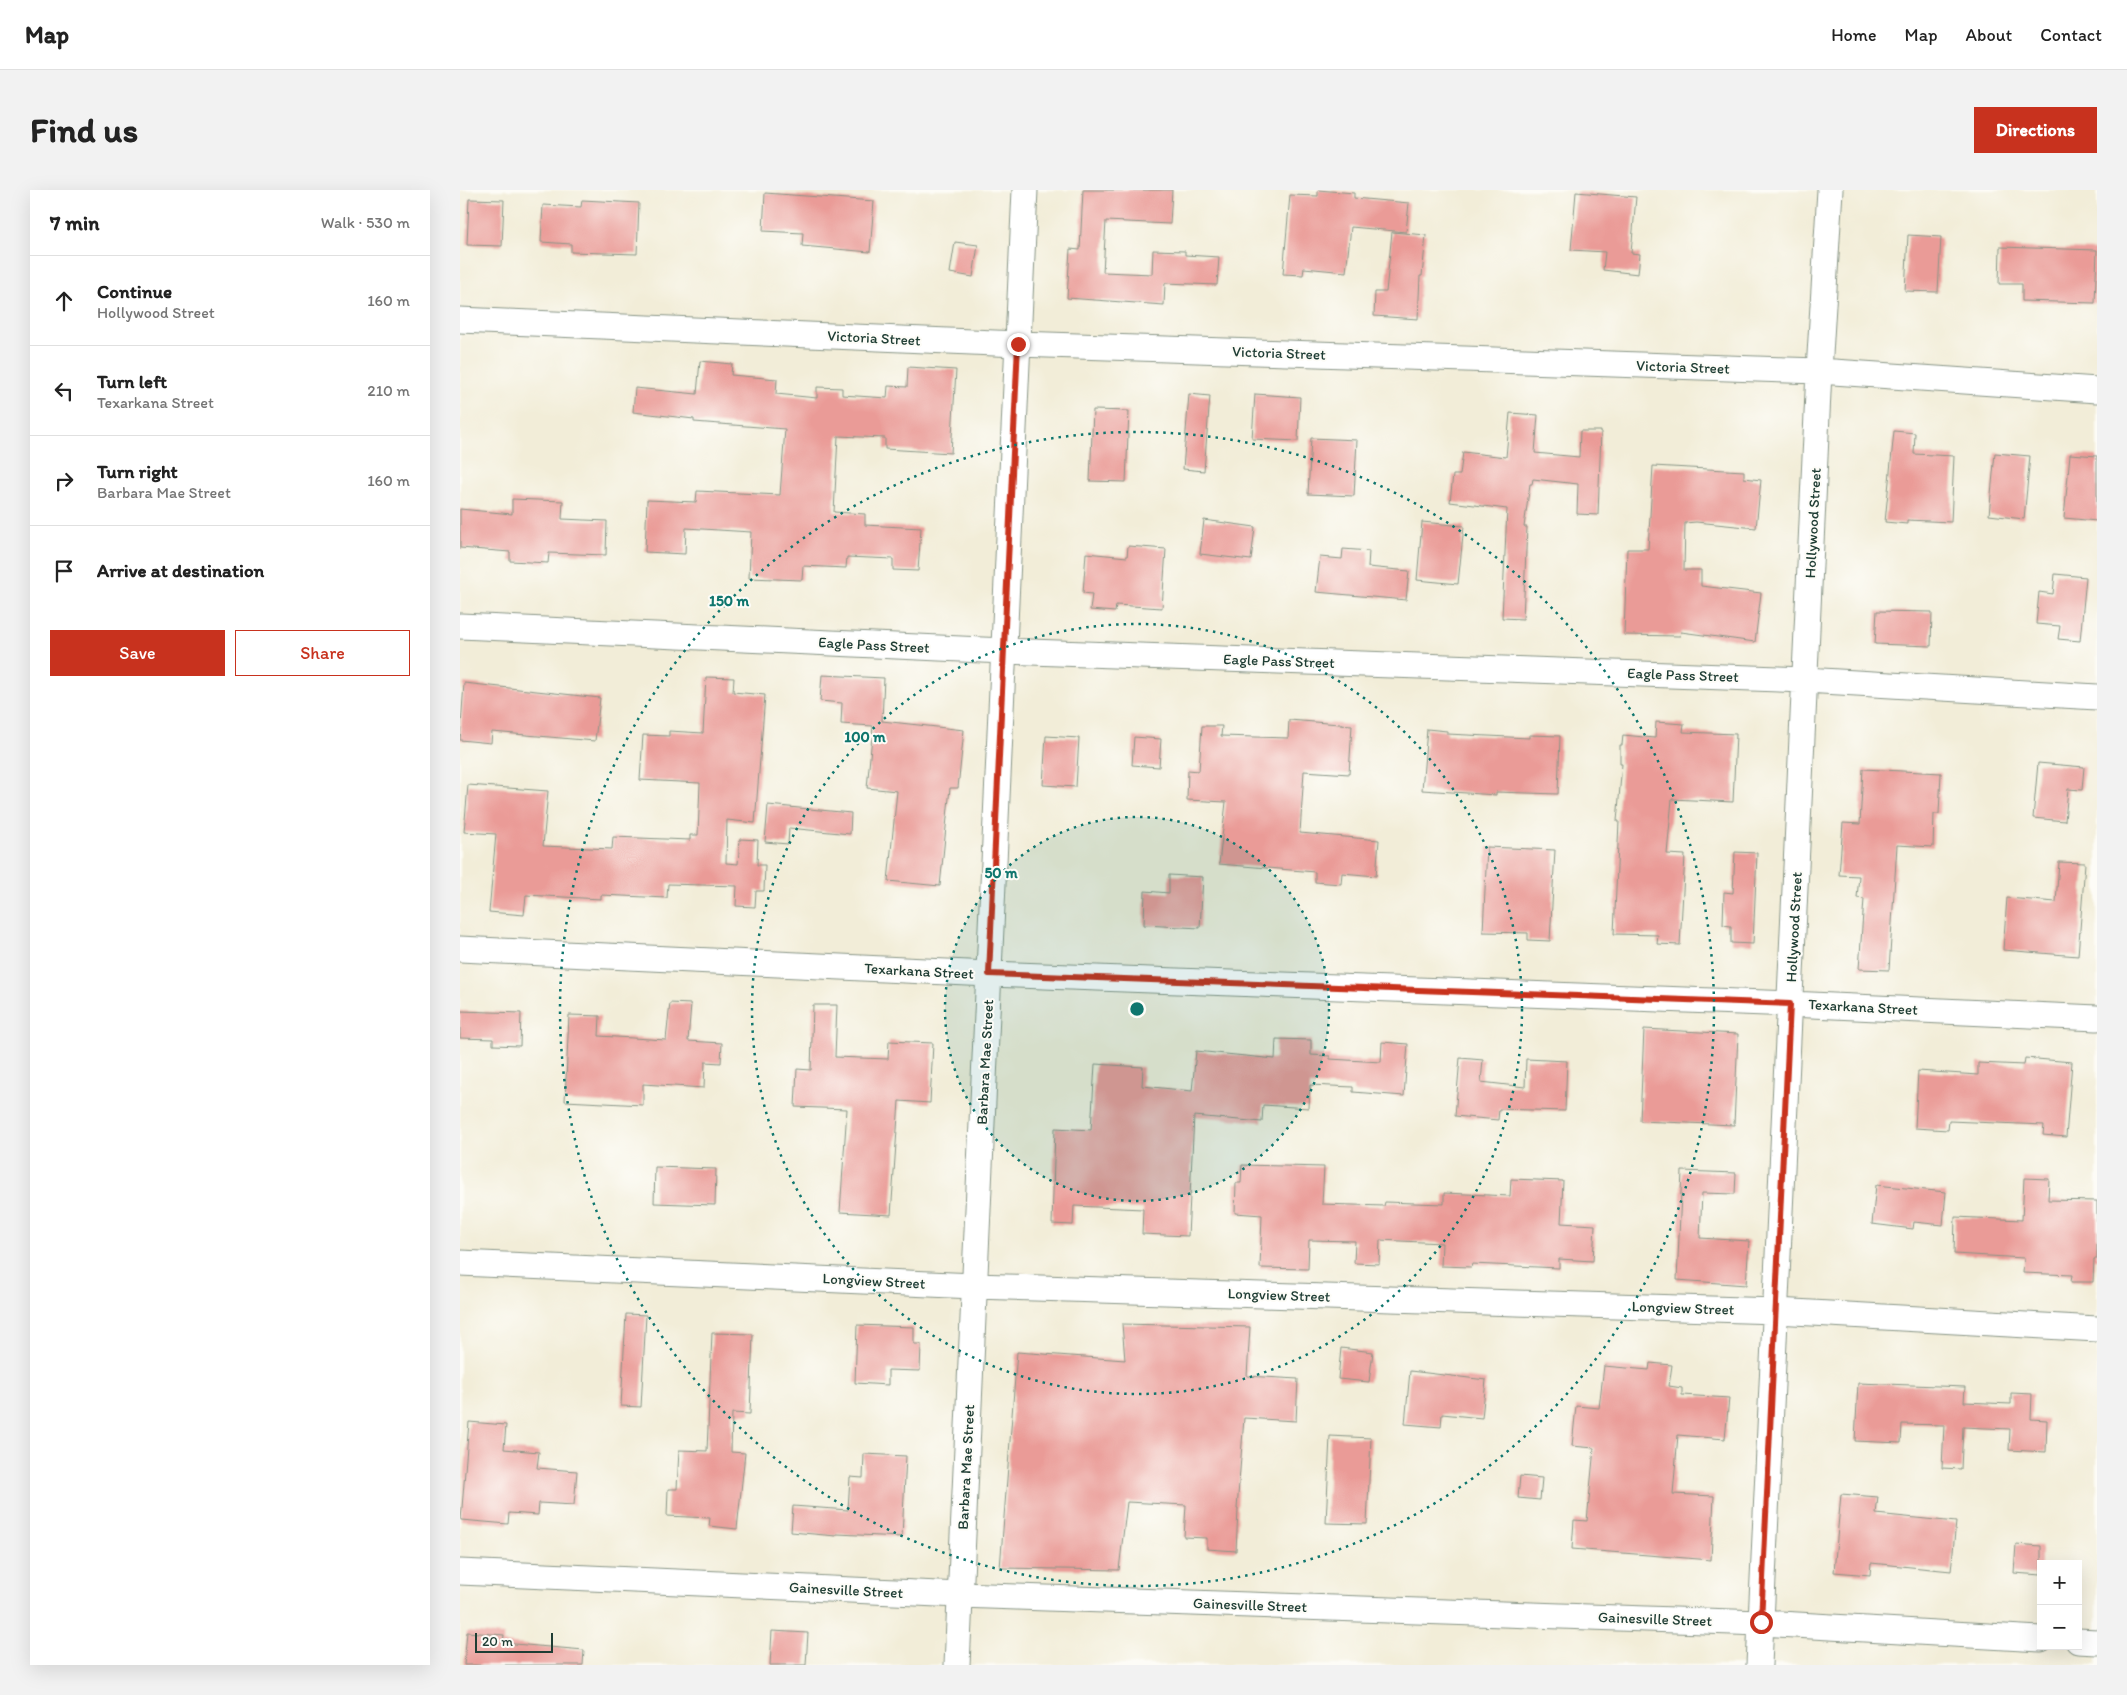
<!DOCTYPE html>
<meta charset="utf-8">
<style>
:root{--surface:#fff;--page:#f2f2f2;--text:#222;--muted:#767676;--line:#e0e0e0;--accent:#c8321e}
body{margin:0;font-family:Itim,sans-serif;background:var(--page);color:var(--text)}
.controls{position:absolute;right:15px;bottom:15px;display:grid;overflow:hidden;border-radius:0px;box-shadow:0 5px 20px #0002}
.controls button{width:45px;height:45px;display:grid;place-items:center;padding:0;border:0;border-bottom:1px solid var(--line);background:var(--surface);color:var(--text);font:25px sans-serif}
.scale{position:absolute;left:15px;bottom:12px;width:78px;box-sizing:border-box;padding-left:5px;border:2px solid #1f3d34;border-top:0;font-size:14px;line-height:18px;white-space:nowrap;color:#1f3d34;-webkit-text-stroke:4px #fdfcf7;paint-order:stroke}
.stop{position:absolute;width:15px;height:15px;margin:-11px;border:4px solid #c8321e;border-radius:50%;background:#fff}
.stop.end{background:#c8321e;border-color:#fff;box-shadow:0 1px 5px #0008}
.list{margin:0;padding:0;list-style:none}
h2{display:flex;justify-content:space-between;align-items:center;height:65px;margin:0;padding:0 20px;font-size:21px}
h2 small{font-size:16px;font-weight:400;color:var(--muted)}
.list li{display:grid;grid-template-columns:32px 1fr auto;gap:15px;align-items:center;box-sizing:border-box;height:90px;padding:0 20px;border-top:1px solid var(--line)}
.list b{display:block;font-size:19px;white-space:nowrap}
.list p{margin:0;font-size:16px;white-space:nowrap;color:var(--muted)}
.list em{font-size:16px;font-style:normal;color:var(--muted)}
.actions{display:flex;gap:10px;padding:15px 20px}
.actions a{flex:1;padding:11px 0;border:1px solid var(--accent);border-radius:0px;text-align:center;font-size:18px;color:var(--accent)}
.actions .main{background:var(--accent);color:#fff}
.icon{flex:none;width:28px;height:28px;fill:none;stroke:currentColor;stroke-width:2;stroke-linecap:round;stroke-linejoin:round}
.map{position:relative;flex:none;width:1637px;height:1475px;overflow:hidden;border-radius:0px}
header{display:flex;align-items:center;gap:30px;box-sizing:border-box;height:70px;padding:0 25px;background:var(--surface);border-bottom:1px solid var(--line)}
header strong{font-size:24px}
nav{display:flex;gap:28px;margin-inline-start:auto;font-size:18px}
.intro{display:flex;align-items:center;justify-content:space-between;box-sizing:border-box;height:120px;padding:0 30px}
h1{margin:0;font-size:35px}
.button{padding:12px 22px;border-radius:0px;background:var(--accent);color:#fff;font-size:18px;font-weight:700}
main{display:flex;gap:30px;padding:0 30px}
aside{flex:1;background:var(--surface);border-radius:0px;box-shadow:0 5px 20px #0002}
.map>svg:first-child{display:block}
.building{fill:#ea9b97}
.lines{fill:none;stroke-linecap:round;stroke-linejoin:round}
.minor-casing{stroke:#889586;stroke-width:27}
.minor{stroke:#fff;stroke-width:25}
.route{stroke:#c8321e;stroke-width:6}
.ring{fill:none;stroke:#0f766e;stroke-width:2.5;stroke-dasharray:2.5 5}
.labels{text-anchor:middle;stroke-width:4;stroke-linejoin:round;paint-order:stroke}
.street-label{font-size:15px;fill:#1f3d34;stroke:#fdfcf7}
.centre{fill:#0f766e;stroke:#fdfcf7;stroke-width:2.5}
.ring-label{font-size:15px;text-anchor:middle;font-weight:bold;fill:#0f766e;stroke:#fdfcf7;stroke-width:4;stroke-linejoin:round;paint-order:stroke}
</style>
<header>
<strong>Map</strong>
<nav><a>Home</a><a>Map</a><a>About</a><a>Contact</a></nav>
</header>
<div class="intro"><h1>Find us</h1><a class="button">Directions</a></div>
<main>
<aside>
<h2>7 min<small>Walk · 530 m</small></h2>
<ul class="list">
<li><svg class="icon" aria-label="ahead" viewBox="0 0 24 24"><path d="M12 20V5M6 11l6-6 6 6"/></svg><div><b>Continue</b><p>Hollywood Street</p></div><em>160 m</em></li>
<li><svg class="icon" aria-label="left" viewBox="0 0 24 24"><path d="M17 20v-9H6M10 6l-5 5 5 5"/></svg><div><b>Turn left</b><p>Texarkana Street</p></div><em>210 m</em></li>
<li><svg class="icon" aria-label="right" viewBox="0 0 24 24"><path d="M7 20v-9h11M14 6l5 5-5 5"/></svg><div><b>Turn right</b><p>Barbara Mae Street</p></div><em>160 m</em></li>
<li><svg class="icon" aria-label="arrive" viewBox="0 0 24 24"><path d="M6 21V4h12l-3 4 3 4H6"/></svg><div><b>Arrive at destination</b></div></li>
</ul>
<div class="actions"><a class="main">Save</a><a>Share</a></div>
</aside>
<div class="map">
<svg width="1637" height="1475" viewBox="0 0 1637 1475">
<rect width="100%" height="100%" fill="#fdfcf7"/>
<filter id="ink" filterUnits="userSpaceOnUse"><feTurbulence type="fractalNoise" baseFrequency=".02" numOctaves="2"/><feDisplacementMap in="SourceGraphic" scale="10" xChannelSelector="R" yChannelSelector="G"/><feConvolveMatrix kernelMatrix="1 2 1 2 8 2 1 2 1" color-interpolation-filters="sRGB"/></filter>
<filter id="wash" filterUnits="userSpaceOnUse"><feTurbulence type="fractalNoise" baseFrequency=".0096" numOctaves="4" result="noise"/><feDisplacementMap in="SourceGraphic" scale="20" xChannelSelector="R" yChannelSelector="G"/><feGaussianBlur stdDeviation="1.12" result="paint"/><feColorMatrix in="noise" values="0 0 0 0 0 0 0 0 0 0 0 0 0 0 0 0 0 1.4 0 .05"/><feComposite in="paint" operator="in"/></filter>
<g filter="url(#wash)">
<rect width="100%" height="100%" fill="#f2edd8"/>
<g id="blocks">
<path class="building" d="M 623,0 L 712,0 L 710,34 L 646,31 L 643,82 L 692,84 L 693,60 L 725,61 L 725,65 L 759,67 L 757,95 L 705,93 L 704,115 L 607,108 L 610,59 L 620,60 Z
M 858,0 L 894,3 L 894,8 L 949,13 L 946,42 L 891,37 L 886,82 L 844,78 L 843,85 L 823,84 L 830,5 L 858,6 Z
M 1116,2 L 1176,7 L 1171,63 L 1180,64 L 1178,84 L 1143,80 L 1145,62 L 1111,60 Z
M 305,3 L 414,11 L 410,62 L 342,56 L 343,43 L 303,41 Z
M 9,9 L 44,10 L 42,56 L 7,55 Z
M 122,10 L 179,13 L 177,64 L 111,62 L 111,54 L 81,52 L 83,15 L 121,17 Z
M 932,42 L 966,45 L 962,86 L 960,86 L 958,129 L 914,126 L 915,102 L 926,102 Z
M 1448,45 L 1481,47 L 1478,102 L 1445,101 Z
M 495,52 L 518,55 L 513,87 L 490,83 Z
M 1540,57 L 1637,60 L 1635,113 L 1562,111 L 1562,94 L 1539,94 Z
M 240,171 L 272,174 L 271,185 L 317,189 L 316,204 L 357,208 L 357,197 L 382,198 L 382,205 L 427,208 L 428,196 L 447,197 L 448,177 L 496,180 L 491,263 L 425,259 L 425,248 L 378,246 L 374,322 L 405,324 L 405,335 L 461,338 L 458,381 L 433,380 L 433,369 L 387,367 L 386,378 L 343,376 L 342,390 L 289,388 L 291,342 L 226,338 L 225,364 L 185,362 L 187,310 L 236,312 L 237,301 L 320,305 L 325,239 L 234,232 L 234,229 L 173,222 L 175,198 L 237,204 Z
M 729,204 L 750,206 L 744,281 L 723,279 Z
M 795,204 L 840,207 L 838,251 L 792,249 Z
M 633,220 L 669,221 L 666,292 L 630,291 Z
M 1050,223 L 1078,225 L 1075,263 L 1119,267 L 1120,241 L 1141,241 L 1138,325 L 1117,324 L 1118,294 L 1073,289 L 1072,294 L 1070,294 L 1064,337 L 1067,337 L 1063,429 L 1042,428 L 1047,319 L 990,312 L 993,285 L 1000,285 L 1003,262 L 1046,267 Z
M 1434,241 L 1455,243 L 1454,264 L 1494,266 L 1491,332 L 1447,330 L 1447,334 L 1425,332 Z
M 851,248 L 897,250 L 894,306 L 848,304 Z
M 1535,263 L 1570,266 L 1564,329 L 1529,325 Z
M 1610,264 L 1637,266 L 1637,331 L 1604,328 Z
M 1193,276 L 1284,281 L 1284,288 L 1301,290 L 1296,338 L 1236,332 L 1225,333 L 1224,380 L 1241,380 L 1241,396 L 1301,403 L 1295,452 L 1221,442 L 1220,446 L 1164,445 L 1167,359 L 1188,359 Z
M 52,309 L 103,311 L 102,329 L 147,331 L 146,365 L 89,363 L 88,373 L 50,371 L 50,362 L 0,358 L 0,319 L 52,324 Z
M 744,330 L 795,337 L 791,370 L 740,364 Z
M 962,332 L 1004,336 L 998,394 L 957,390 Z
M 668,356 L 706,359 L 702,418 L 656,415 L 655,422 L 630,420 L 632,404 L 623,403 L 626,363 L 667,367 Z
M 883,359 L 909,361 L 908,377 L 949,381 L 946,410 L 856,402 L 860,367 L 882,369 Z
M 1595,384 L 1626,387 L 1620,451 L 1598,449 L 1600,436 L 1576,434 L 1579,402 L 1593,404 Z
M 1417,421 L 1472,422 L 1471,456 L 1415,454 Z
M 362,485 L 424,488 L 422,531 L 504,540 L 498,598 L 490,598 L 480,696 L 428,691 L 437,601 L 407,598 L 413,536 L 381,534 L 382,513 L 360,511 Z
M 246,487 L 274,488 L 273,502 L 305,505 L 295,633 L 267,630 L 266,673 L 278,674 L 280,649 L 298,650 L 297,675 L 305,675 L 304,701 L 296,701 L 295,717 L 276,716 L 277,696 L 208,694 L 207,708 L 141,705 L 141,709 L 66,705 L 64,725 L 29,722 L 36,644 L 4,642 L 8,595 L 88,601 L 83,656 L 152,659 L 153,647 L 230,650 L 230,645 L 238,645 L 240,593 L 180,590 L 183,545 L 209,546 L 209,541 L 243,543 Z
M 4,493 L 140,508 L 135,551 L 32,542 L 31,553 L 0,550 Z
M 829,530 L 892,535 L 889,584 L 844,581 L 840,643 L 919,650 L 916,686 L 882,683 L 881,694 L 855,692 L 855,682 L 759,674 L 766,612 L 727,610 L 728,580 L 739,581 L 742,536 L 762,536 L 761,546 L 828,548 Z
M 1196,532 L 1224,534 L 1223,542 L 1276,544 L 1273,612 L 1212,609 L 1207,664 L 1225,665 L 1220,755 L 1197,754 L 1198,745 L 1154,744 L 1159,631 L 1157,631 L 1162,574 L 1160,574 L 1160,555 L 1162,555 L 1163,545 L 1195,548 Z
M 967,539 L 987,541 L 987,544 L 1069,548 L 1069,545 L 1100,546 L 1098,604 L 1036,602 L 1036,605 L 962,600 Z
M 586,546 L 619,548 L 616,597 L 583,595 Z
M 674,547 L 701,549 L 699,577 L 672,575 Z
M 1578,573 L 1624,577 L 1622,600 L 1608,599 L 1605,631 L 1573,628 Z
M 1403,579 L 1481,583 L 1479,624 L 1474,624 L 1473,657 L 1437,655 L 1429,780 L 1399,779 L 1404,709 L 1397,708 L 1399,686 L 1379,685 L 1383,633 L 1400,634 Z
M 308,615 L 391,623 L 390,644 L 329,638 L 328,654 L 305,652 Z
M 1027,657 L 1095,660 L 1090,751 L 1068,750 L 1068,743 L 1023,742 Z
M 1275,662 L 1297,663 L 1293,754 L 1271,753 L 1271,736 L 1263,735 L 1264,702 L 1273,703 Z
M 1599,672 L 1625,673 L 1618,766 L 1543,760 L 1547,708 L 1596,712 Z
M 709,685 L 743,687 L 740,738 L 684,735 L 685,701 L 709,703 Z
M 210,813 L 231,814 L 228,851 L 262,853 L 261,873 L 245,872 L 244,898 L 183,894 L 183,915 L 105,911 L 109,825 L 140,826 L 139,846 L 206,850 Z
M 353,815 L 377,815 L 375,867 L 428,869 L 429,851 L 473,853 L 470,913 L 439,911 L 431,1025 L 380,1022 L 387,919 L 335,917 L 337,879 L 351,880 Z
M 0,821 L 61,823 L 60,856 L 33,855 L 33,849 L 0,848 Z
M 1184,839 L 1278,844 L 1274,935 L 1180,931 Z
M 816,849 L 851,850 L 851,865 L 870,866 L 870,869 L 921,872 L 922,852 L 948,854 L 944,906 L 893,902 L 893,897 L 850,895 L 849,918 L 803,915 L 802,932 L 734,926 L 728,1046 L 682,1044 L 683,1019 L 614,1016 L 613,1035 L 592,1034 L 595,938 L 631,940 L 635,874 L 683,877 L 682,896 L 732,901 L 736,861 L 815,869 Z
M 1000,868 L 1023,870 L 1021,892 L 1065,897 L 1066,869 L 1107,871 L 1105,921 L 1039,919 L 1038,930 L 995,926 Z
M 1565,868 L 1612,872 L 1606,947 L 1583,945 L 1584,935 L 1489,931 L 1488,940 L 1455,938 L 1458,881 L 1518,885 L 1518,873 L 1564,875 Z
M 782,975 L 864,977 L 862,1014 L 924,1016 L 925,1012 L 984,1014 L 984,1003 L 1050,1006 L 1051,989 L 1103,991 L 1101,1033 L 1135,1035 L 1133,1071 L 1099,1069 L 1099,1078 L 1012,1074 L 1011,1077 L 981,1076 L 982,1053 L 920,1050 L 919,1074 L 894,1073 L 895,1051 L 849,1050 L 848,1079 L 800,1078 L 802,1025 L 775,1023 L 776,993 L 781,993 Z
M 195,977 L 256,979 L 255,1015 L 194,1013 Z
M 1222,981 L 1276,983 L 1275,1004 L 1242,1003 L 1240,1048 L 1289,1051 L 1286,1095 L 1217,1090 Z
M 1564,988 L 1589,989 L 1588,1010 L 1637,1011 L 1637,1069 L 1634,1069 L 1633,1092 L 1611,1092 L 1612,1085 L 1563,1083 L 1564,1068 L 1494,1064 L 1495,1027 L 1562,1030 Z
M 1416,995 L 1486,1002 L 1483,1035 L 1454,1032 L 1453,1039 L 1412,1034 Z
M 166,1124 L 186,1125 L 181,1217 L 161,1216 Z
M 662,1134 L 790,1137 L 787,1186 L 838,1189 L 836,1231 L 784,1228 L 777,1319 L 778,1319 L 776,1361 L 747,1359 L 747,1348 L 724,1347 L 726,1315 L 667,1312 L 659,1380 L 540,1378 L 557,1162 L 665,1170 Z
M 397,1135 L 454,1137 L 454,1154 L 461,1154 L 460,1181 L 428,1180 L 428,1195 L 395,1193 Z
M 252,1143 L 293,1144 L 290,1224 L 272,1223 L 271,1262 L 285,1263 L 277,1339 L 249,1336 L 250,1328 L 207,1326 L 208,1299 L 217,1299 L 219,1260 L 247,1261 Z
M 881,1158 L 913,1162 L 909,1192 L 878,1189 Z
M 1190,1173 L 1212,1175 L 1209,1196 L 1222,1198 L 1222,1205 L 1269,1208 L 1265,1249 L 1218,1245 L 1213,1304 L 1254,1306 L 1251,1370 L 1112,1359 L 1114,1330 L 1127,1331 L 1134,1258 L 1112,1256 L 1116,1216 L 1139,1218 L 1144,1176 L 1189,1180 Z
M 950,1181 L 1026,1190 L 1022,1228 L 982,1224 L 981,1237 L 945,1234 Z
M 1398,1193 L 1505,1197 L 1504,1212 L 1551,1214 L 1551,1203 L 1572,1204 L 1571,1229 L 1587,1230 L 1586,1262 L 1549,1260 L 1550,1239 L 1503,1237 L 1501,1279 L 1482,1278 L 1484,1235 L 1442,1234 L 1441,1253 L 1395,1251 Z
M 9,1232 L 46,1235 L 44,1259 L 79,1262 L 77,1278 L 117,1281 L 114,1315 L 79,1313 L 78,1325 L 49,1323 L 48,1334 L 1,1330 Z
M 870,1246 L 911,1248 L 907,1334 L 866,1333 Z
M 404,1264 L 446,1266 L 442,1347 L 377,1344 L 376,1346 L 331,1342 L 333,1316 L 388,1320 L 390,1287 L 403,1288 Z
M 1060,1286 L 1082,1288 L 1080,1310 L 1058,1308 Z
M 1381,1304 L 1418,1307 L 1416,1324 L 1496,1332 L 1491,1381 L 1411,1373 L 1410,1385 L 1374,1382 Z
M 1556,1354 L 1581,1356 L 1581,1385 L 1554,1383 Z
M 312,1441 L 348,1443 L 346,1475 L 310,1475 Z
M 7,1442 L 44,1445 L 43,1453 L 124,1460 L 123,1475 L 4,1475 Z"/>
</g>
</g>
<g filter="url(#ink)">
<use href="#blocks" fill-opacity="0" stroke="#889586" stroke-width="1"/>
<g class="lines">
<defs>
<path id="minor" d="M 0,130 L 558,154 L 1359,181 L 1637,200
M 0,436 L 544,461 L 1345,490 L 1637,507
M 0,759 L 529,784 L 1330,814 L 1637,828
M 0,1073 L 514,1096 L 1316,1121 L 1637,1139
M 0,1382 L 500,1405 L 1301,1433 L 1581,1449
M 1618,1451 L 1637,1452
M 497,1475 L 565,0
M 1299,1475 L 1359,181 L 1370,0"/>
</defs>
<use href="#minor" class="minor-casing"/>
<use href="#minor" class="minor"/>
</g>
</g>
<g class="lines" filter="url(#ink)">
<path class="route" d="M 558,154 L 529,784 L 1330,814 L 1301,1432"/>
</g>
<circle cx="677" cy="819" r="192" fill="#0f766e" fill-opacity=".12"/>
<g class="ring">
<circle cx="677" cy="819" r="192"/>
<circle cx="677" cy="819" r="385"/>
<circle cx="677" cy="819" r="577"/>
</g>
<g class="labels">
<g class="street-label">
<text transform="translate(414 148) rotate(3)" y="5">Victoria Street</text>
<text transform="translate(819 163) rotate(2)" y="5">Victoria Street</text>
<text transform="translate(1223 177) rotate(2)" y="5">Victoria Street</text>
<text transform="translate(1353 333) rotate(-87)" y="5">Hollywood Street</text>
<text transform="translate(414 455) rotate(3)" y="5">Eagle Pass Street</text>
<text transform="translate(819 471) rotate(2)" y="5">Eagle Pass Street</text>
<text transform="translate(1223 485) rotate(2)" y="5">Eagle Pass Street</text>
<text transform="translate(1334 737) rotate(-87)" y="5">Hollywood Street</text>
<text transform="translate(459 781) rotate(3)" y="5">Texarkana Street</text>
<text transform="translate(1403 817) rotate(3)" y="5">Texarkana Street</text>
<text transform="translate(525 872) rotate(-87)" y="5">Barbara Mae Street</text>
<text transform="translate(414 1091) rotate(3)" y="5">Longview Street</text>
<text transform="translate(819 1105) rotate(2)" y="5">Longview Street</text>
<text transform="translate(1223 1118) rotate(2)" y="5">Longview Street</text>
<text transform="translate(506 1277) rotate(-87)" y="5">Barbara Mae Street</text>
<text transform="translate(386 1400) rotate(3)" y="5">Gainesville Street</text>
<text transform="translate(790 1415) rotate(2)" y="5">Gainesville Street</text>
<text transform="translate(1195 1429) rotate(2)" y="5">Gainesville Street</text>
</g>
</g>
<circle cx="677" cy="819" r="8" class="centre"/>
<g class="ring-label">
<text x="269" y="416">150 m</text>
<text x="405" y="552">100 m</text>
<text x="541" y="688">50 m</text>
</g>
</svg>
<div class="controls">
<button>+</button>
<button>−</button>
</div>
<div class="scale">20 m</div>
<div class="stop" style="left:1301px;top:1432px"></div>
<div class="stop end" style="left:558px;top:154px"></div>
</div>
</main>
